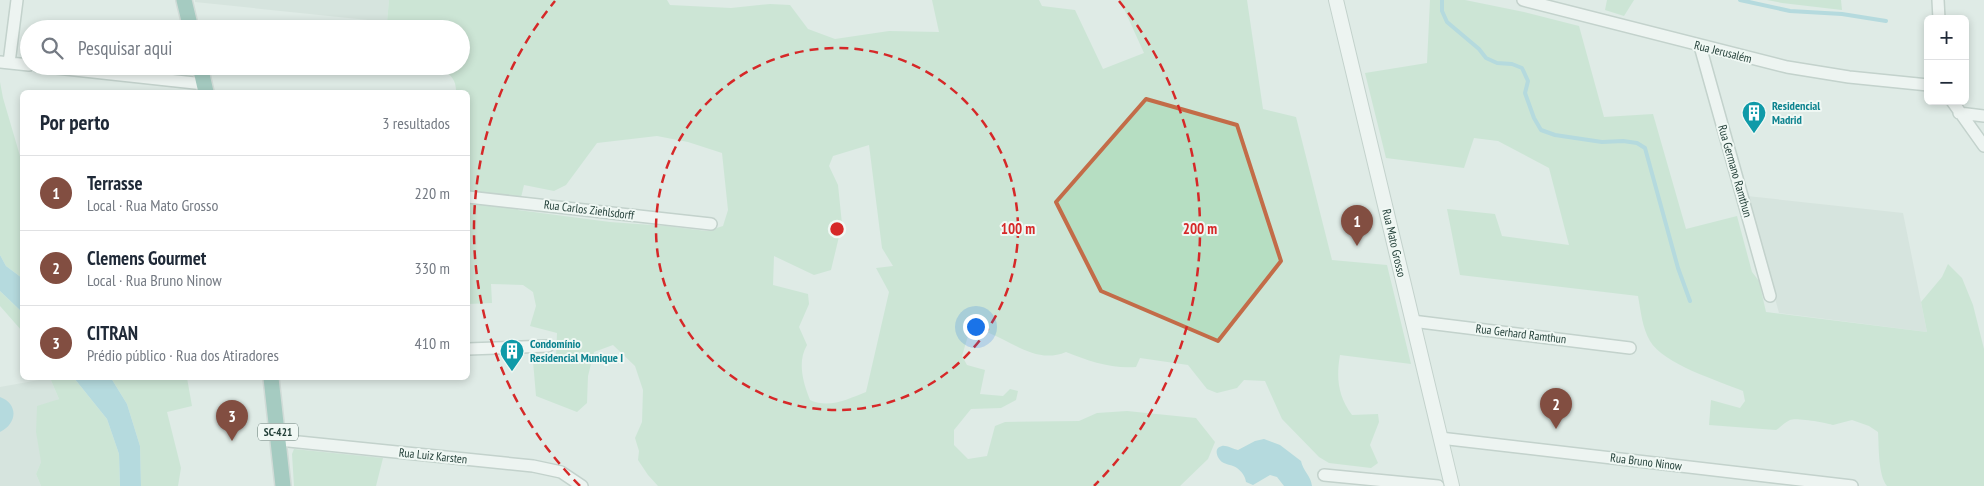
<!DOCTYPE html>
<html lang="pt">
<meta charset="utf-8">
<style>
:root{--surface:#fff;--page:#f6f6f7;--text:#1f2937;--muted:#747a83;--line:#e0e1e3;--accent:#824e41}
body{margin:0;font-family:"PT Sans Narrow",sans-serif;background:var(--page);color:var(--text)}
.controls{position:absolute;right:15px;top:15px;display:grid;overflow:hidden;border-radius:8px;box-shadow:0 2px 8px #0003}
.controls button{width:45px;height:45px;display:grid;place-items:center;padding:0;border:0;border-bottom:1px solid var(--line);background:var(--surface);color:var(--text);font:25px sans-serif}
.you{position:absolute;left:975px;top:326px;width:18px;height:18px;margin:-12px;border:4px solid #fff;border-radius:50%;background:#1a73e8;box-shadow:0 0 0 8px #1a73e833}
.badge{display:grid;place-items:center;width:32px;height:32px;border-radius:50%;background:var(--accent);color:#fff;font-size:16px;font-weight:700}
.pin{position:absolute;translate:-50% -41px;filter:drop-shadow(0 1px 2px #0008)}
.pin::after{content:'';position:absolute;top:26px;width:18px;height:15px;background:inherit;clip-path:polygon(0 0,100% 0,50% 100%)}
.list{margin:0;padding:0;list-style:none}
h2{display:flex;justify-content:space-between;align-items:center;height:65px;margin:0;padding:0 20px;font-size:21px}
h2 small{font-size:16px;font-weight:400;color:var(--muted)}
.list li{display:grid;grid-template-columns:32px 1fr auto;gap:15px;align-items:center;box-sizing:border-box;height:75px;padding:0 20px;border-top:1px solid var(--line)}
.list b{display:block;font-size:19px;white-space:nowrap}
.list p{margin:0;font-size:16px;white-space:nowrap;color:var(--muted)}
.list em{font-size:16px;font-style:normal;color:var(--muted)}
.icon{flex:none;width:28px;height:28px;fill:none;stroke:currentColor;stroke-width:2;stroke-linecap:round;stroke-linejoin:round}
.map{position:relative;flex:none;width:1984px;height:486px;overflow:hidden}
.search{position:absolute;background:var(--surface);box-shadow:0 2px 8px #0003;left:20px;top:20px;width:450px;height:55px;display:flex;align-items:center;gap:12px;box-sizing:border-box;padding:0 18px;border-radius:28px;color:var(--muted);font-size:19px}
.panel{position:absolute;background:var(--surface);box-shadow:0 2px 8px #0003;left:20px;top:90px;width:450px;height:290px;border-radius:8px}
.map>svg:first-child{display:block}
.built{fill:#cddbd5}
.green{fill:#b6dec2;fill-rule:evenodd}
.water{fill:#83c6d4}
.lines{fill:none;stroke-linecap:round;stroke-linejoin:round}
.stream{stroke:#83c6d4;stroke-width:4}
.minor-casing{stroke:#a2b3ad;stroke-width:14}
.tertiary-casing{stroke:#a2b3ad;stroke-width:16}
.primary-casing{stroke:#c0c8c6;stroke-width:18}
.minor{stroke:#fff;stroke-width:11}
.tertiary{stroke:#fff;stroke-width:14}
.primary{stroke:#61a494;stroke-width:15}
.marked{fill:none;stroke:#c36c48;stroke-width:4;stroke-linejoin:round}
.ring{fill:none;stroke:#d62828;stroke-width:2.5;stroke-dasharray:9 6}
.labels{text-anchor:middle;stroke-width:4;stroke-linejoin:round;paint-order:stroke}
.shield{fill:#f0f8f4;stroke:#5e746e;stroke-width:1}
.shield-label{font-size:11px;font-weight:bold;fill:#1f3c35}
.street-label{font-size:12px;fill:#1f3c35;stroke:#f0f8f4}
.culture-label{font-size:12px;font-weight:bold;fill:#0d838f;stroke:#f0f8f4;text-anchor:start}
.centre{fill:#d62828;stroke:#f0f8f4;stroke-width:2.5}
.ring-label{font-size:15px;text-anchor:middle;font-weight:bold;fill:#d62828;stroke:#f0f8f4;stroke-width:4;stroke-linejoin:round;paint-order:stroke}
</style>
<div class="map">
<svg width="1984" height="486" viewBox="0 0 1984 486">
<rect width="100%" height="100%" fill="#dfebe6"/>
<path class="built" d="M 195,0 L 389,0 L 387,22 L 195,2 Z
M 1747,196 L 1903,213 L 1927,332 L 1779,313 Z
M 50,378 L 59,399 L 49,403 L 41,462 L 36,474 L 41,486 L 0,486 L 0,387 Z"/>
<path class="green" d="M 389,0 L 667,0 L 670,5 L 731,8 L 770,4 L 790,5 L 808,29 L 835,39 L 889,31 L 939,32 L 932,0 L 1039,0 L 1042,6 L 1075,10 L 1103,69 L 1144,53 L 1120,0 L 1247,0 L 1263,109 L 1296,117 L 1332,260 L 1387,265 L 1411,364 L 1340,355 C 1336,378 1338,396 1352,415 L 1378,414 L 1379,422 L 1370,445 L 1378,463 L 1371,468 L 1329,463 L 1319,457 L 1282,419 L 1265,381 L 1244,380 L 1237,388 L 1217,393 L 1207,389 L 1188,365 L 1140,358 L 1136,367 C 1111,369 1089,361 1066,352 C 1037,364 1015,343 989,333 C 983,330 976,330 970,329 L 962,356 L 967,365 L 985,370 L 980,394 L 1003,396 L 1010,389 L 1018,391 L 1016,400 L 1001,408 L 971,409 L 954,430 L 954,445 L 968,459 L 987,456 L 995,426 L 1005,422 L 1079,421 L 1097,413 L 1127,411 L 1196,418 L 1215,442 L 1208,459 L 1180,486 L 658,486 L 648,475 L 638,460 L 639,451 L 635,438 L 642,422 L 643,390 L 635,366 L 613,345 L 594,352 L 588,376 L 587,403 L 577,412 L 536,396 L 533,361 L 556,356 L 557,333 L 530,326 L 536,306 L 533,292 L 523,285 L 491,284 L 492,303 L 468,304 L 468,92 L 456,92 C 457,71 437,67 420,66 L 461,66 L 461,29 L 384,29 L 387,22 ZM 657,136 L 688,142 L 722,153 L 728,210 L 723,226 L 707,231 L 666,226 L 610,222 L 518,210 L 524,185 L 554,191 L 566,185 L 597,143 ZM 869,145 L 882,248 L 893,266 L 876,268 L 889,292 L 866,392 C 848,399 829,409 810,400 C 803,382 797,362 807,345 L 799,327 L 809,304 L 808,294 L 773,285 L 774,256 L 814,275 L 831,270 L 842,224 L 838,185 L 829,166 L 833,156 Z
M 1430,0 L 1465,0 L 1524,12 L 1579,26 L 1604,117 L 1653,114 L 1686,229 L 1737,216 L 1752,272 L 1759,281 L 1766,312 L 1927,332 L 1921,302 L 1942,277 L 1948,264 L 1962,278 L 1973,305 L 1984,349 L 1984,486 L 1887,486 C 1878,475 1879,446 1878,432 L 1869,426 L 1852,420 L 1833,425 C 1828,423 1795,417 1790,420 C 1785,422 1781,427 1776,430 L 1709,425 L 1711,400 L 1740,408 L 1745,401 L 1743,391 C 1719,381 1663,364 1650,341 C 1642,327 1641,312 1638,296 L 1460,275 L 1447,209 L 1495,214 L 1502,236 L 1569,245 L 1549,168 L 1498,141 L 1474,138 L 1464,168 L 1386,158 L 1365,73 L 1427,63 Z
M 1607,0 L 1634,0 L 1624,16 L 1605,10 Z
M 1767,0 L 1841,0 L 1842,10 L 1782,3 Z
M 0,82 L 3,98 L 20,156 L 22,158 L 22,278 L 6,266 L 0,255 Z
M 0,291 L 22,312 L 22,331 L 0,306 Z
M 50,378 L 74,378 L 107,419 L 119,454 L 120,486 L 41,486 L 36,474 L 41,462 L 36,432 L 37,406 L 59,399 Z
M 111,378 L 187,378 L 192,406 L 167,412 L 181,468 L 178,486 L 141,486 L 140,446 L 127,404 Z
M 294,449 L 383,458 L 376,486 L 294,486 L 292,454 Z"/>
<path class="water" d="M 0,255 L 6,266 L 22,278 L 22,312 L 0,291 Z
M 74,378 L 111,378 L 127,404 L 140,446 L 141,486 L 120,486 L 119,454 L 107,419 Z
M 0,397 C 19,404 17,424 0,432 Z
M 1264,439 L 1280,445 L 1301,461 C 1303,471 1311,476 1312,486 L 1284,486 L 1277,477 L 1270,475 L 1253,485 L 1246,482 C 1245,476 1242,472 1237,468 C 1233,465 1227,465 1222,462 C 1217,458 1213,448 1222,446 C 1226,445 1233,449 1238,450 L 1255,441 Z"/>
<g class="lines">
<path class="stream" d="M 1442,0 L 1442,11 L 1447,22 L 1479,49 L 1486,58 L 1497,63 L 1512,64 L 1522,68 L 1528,81 L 1525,93 L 1534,118 L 1541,130 L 1555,135 L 1602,142 L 1623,141 L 1637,143 L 1645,148 L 1678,268 L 1690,301
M 1740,0 L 1790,11 L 1842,14 L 1886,21"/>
<defs>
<path id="minor" d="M 1523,0 L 1787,67 L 1849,77 L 1928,85
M 1938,0 L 1939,19
M 1700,46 L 1770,296
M 0,62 L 29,65
M 9,63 L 17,0
M 38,66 L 204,84
M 1952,101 L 1984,146
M 1959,113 L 1984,116
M 468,197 L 711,224
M 1412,321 L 1630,348
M 468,349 L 548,346
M 1440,438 L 1852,486
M 279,440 L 533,466 L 561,472 L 582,486
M 1324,475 L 1438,486"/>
<path id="tertiary" d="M 1336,0 L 1452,486"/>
<path id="primary" d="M 184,0 L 191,29
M 200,66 L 206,92
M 271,378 L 283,486"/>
</defs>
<use href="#minor" class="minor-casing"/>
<use href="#tertiary" class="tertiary-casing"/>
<use href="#primary" class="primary-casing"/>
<use href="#minor" class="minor"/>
<use href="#tertiary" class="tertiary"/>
<use href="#primary" class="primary"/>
</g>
<path d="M0 0H1984V486H0ZM 1146,99 L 1237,125 L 1281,261 L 1218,341 L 1101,291 L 1056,202 Z" fill="#dfebe6" fill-opacity=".55" fill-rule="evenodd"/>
<path class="marked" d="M 1146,99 L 1237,125 L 1281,261 L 1218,341 L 1101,291 L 1056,202 Z"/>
<g class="ring">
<circle cx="837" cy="229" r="181"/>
<path d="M580 486A363 363 0 0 1 555 1M1119 1A363 363 0 0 1 1094 486"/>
</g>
<defs>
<symbol id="building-pin" viewBox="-11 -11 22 30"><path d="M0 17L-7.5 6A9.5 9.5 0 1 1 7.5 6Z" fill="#0f9aa8" stroke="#f0f8f4"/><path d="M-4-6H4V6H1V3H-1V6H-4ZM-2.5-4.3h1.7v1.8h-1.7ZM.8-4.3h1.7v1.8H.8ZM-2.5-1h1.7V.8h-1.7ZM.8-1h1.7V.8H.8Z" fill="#fff"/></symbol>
</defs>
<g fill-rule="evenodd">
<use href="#building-pin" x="1740" y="99" width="28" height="38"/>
<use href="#building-pin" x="498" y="337" width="28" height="38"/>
</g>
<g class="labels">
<rect class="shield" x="258" y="423.5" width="40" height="17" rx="4"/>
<g class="shield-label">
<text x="278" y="436">SC-421</text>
</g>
<g class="street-label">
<text transform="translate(1723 52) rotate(14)" y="4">Rua Jerusalém</text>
<text transform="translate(1735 171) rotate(74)" y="4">Rua Germano Ramthun</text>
<text transform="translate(589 210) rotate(7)" y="4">Rua Carlos Ziehlsdorff</text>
<text transform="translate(1394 243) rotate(77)" y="4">Rua Mato Grosso</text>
<text transform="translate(1521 334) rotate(7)" y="4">Rua Gerhard Ramthun</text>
<text transform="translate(433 456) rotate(6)" y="4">Rua Luiz Karsten</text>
<text transform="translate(1646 462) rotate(7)" y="4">Rua Bruno Ninow</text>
</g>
<g class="culture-label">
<text x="1772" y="110">Residencial<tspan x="1772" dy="14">Madrid</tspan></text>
<text x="530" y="348">Condomínio<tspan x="530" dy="14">Residencial Munique I</tspan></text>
</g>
</g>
<circle cx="837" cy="229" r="8" class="centre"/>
<g class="ring-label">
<text x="1018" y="234">100 m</text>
<text x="1200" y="234">200 m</text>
</g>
</svg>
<div class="controls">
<button>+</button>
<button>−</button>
</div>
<div class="you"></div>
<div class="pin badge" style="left:1357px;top:246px">1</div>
<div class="pin badge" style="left:1556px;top:429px">2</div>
<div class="pin badge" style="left:232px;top:441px">3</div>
<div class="search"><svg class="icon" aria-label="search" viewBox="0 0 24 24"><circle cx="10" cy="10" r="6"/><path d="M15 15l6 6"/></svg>Pesquisar aqui</div>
<section class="panel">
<h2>Por perto<small>3 resultados</small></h2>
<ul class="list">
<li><span class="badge">1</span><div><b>Terrasse</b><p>Local · Rua Mato Grosso</p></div><em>220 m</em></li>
<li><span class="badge">2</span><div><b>Clemens Gourmet</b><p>Local · Rua Bruno Ninow</p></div><em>330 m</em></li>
<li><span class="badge">3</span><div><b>CITRAN</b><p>Prédio público · Rua dos Atiradores</p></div><em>410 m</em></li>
</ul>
</section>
</div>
